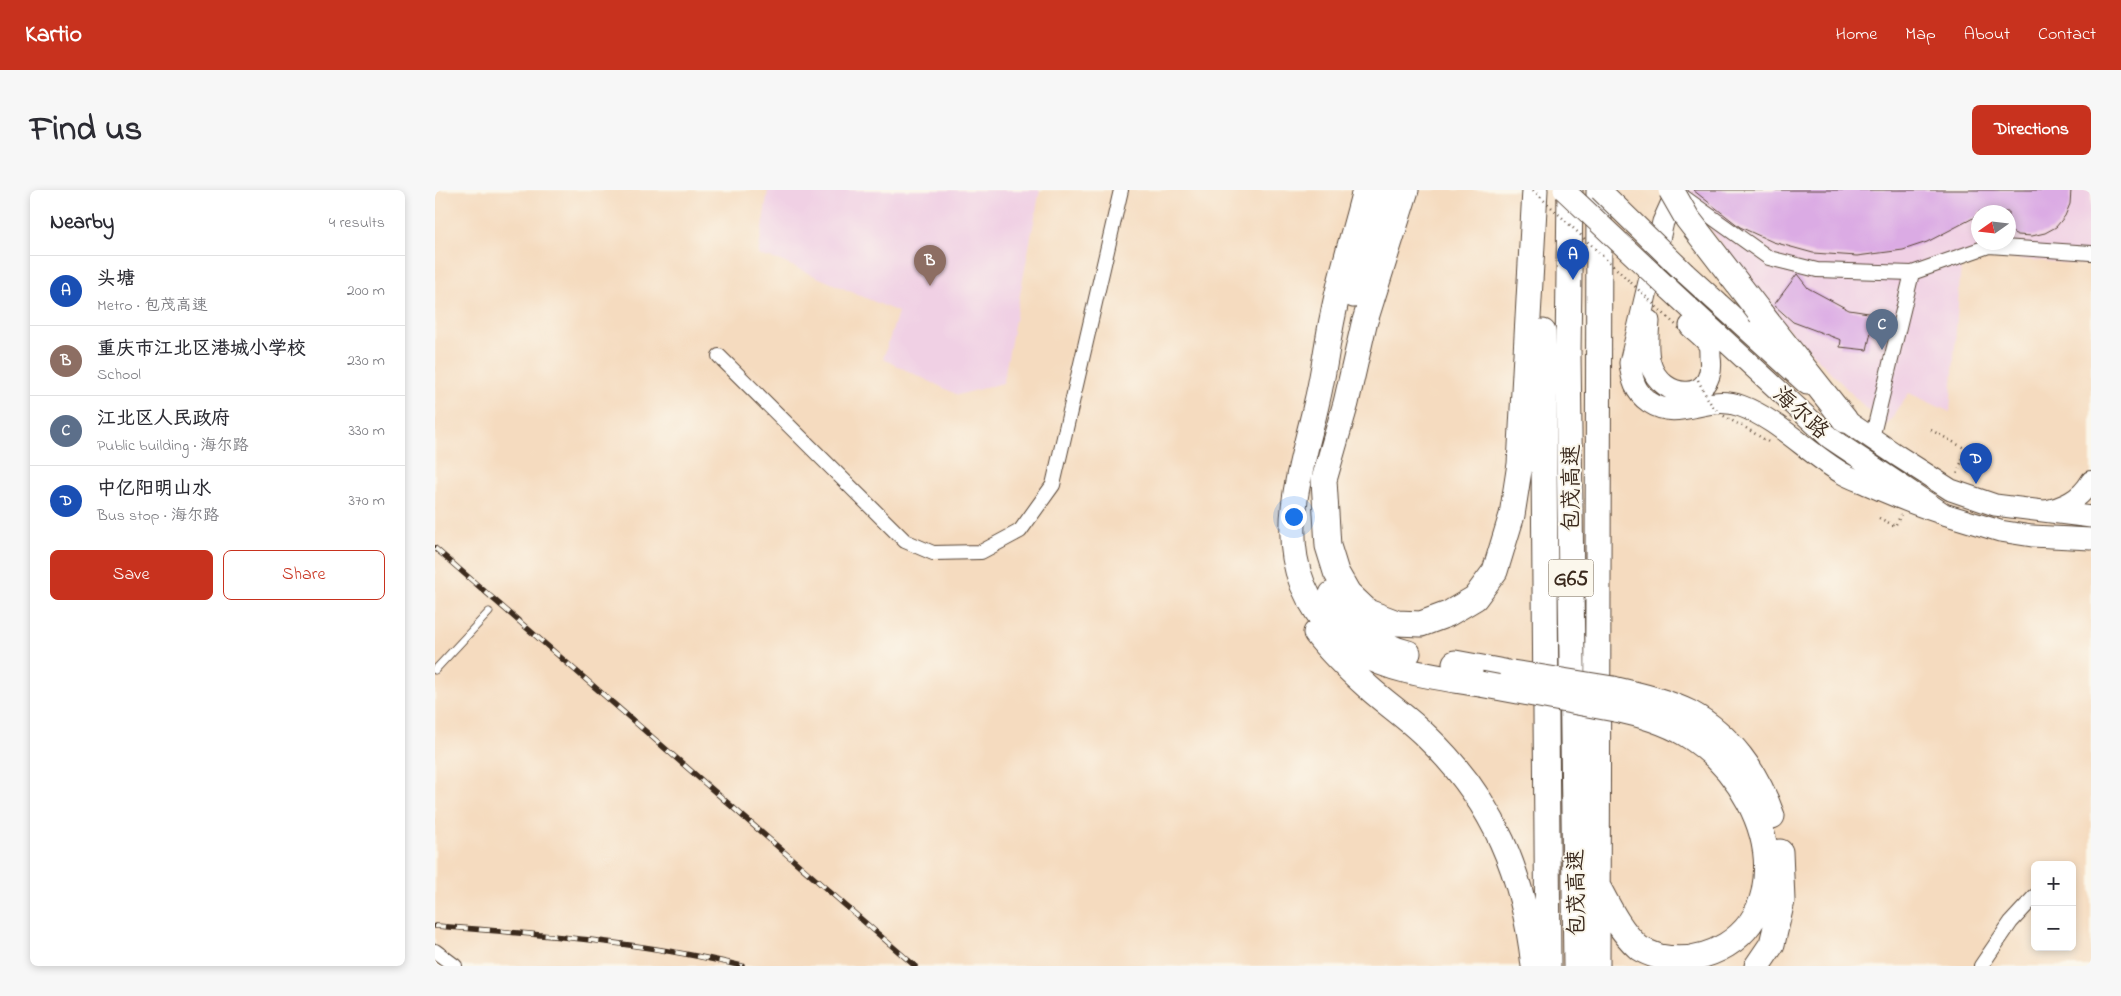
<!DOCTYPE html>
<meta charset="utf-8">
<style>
:root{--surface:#fff;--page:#f7f7f7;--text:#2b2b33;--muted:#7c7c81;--line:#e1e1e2;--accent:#c8321e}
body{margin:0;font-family:"Indie Flower","LXGW WenKai TC",sans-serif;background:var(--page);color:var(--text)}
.controls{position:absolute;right:15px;bottom:15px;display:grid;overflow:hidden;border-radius:8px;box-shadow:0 2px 8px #0003}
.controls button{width:45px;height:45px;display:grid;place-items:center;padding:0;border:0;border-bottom:1px solid var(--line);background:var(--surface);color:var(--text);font:25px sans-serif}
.compass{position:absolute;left:1536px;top:15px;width:45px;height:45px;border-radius:50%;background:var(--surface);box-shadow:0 2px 8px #0003;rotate:256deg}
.you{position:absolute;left:858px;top:326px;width:18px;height:18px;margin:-12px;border:4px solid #fff;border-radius:50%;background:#1a73e8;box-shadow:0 0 0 8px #1a73e833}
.badge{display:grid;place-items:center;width:32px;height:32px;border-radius:50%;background:var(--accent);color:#fff;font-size:16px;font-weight:700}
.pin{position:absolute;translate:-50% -41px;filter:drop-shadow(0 1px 2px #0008)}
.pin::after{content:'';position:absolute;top:26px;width:18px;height:15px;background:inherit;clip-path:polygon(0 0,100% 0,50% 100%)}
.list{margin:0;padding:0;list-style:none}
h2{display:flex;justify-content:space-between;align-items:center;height:65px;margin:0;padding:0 20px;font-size:21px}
h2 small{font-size:16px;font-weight:400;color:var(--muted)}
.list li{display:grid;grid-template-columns:32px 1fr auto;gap:15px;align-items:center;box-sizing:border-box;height:70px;padding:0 20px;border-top:1px solid var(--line)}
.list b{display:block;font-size:19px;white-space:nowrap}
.list p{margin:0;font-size:16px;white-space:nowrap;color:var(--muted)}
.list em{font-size:16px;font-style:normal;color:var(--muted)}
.actions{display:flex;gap:10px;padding:15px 20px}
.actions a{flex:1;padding:11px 0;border:1px solid var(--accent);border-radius:8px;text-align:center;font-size:18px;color:var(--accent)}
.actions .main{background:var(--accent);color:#fff}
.map{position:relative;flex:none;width:1656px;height:776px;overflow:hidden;border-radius:8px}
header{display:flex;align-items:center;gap:30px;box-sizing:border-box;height:70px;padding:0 25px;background:var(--accent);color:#fff}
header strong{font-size:24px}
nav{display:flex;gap:28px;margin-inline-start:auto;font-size:18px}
.intro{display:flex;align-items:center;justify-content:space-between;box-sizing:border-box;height:120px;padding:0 30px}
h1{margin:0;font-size:35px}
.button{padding:12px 22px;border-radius:8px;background:var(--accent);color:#fff;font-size:18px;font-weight:700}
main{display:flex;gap:30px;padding:0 30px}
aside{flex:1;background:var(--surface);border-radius:8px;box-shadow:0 2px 8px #0003}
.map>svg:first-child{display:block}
.built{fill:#f0d0e4;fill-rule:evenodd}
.building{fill:#dbabe4}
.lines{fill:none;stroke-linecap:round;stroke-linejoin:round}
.lane-casing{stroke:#574536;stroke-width:9}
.street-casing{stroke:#574536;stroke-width:16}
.secondary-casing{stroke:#574536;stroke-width:22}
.primary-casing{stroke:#574536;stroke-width:23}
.highway-casing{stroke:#574536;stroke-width:27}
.path{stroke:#574536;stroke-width:2.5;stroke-dasharray:1 4;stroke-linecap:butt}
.lane{stroke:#fff;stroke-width:7}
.street{stroke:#fff;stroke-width:14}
.secondary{stroke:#fff;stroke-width:20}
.primary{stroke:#fff;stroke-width:21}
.highway{stroke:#fff;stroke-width:25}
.rail-casing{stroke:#3b2a1e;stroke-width:5.5}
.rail{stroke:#fbf7ec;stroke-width:4;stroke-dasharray:11;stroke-linecap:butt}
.primary-bridge-casing{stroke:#574536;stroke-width:23;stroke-linecap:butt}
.highway-bridge-casing{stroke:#574536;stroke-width:27;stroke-linecap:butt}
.path-bridge{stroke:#574536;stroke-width:2.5;stroke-dasharray:1 4;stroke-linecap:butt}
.primary-bridge{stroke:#fff;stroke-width:21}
.highway-bridge{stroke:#fff;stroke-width:25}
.labels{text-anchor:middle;stroke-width:4;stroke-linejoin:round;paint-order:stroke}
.shield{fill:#fbf7ec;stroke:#75685c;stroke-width:1}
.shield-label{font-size:21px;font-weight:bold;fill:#3b2a1e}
.street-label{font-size:22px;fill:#3b2a1e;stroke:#fbf7ec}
</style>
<header>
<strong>Kartio</strong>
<nav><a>Home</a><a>Map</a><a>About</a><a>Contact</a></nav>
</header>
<div class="intro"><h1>Find us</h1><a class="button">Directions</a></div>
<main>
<aside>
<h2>Nearby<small>4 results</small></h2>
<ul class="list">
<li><span class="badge" style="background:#1a4fb4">A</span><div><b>头塘</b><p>Metro · 包茂高速</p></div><em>200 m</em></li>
<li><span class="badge" style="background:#8d6e63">B</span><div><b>重庆市江北区港城小学校</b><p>School</p></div><em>230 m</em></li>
<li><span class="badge" style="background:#5c6f8a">C</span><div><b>江北区人民政府</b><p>Public building · 海尔路</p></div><em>330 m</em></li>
<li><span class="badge" style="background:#1a4fb4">D</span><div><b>中亿阳明山水</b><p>Bus stop · 海尔路</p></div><em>370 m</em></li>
</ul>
<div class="actions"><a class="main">Save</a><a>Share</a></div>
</aside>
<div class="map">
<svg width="1656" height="776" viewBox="0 0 1656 776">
<rect width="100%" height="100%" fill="#fbf7ec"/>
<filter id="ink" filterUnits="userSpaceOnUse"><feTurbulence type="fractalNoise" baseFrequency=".02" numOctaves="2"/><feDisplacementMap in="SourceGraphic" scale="10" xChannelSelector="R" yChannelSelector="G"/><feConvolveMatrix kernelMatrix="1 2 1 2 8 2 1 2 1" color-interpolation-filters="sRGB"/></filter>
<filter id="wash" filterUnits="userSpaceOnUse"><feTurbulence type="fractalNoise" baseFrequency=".0096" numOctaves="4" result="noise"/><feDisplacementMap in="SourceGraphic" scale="20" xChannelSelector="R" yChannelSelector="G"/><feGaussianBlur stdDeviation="1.12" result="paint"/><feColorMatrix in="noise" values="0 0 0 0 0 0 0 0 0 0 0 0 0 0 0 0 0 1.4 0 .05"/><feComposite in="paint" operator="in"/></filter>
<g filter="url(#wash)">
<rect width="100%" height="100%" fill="#f5dbbf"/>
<path class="built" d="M 333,0 L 605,0 L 568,193 L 523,205 L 448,169 L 463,122 L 343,70 L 323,65 Z
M 1247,0 L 1656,0 L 1656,75 L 1550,66 L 1526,74 L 1515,222 L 1474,203 L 1450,238 L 1332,117 ZM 1544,22 L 1574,22 L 1574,52 L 1544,52 Z"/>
<g id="blocks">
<path class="building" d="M 1258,0 L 1636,0 L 1635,14 L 1630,26 L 1621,37 L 1610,43 L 1597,46 L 1583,45 L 1574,41 L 1574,22 L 1557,22 L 1555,19 L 1544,22 L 1544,25 L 1492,52 L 1468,60 L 1422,66 L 1378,63 L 1338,52 L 1305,37 Z
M 1362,84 L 1373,98 L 1414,120 L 1440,124 L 1432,160 L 1405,157 L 1406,150 L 1358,132 L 1339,115 Z"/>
</g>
</g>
<g filter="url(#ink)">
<use href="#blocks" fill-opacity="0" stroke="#574536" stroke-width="1"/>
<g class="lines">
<defs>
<path id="lane" d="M 0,480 L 54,422"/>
<path id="street" d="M 1243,3 L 1334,68 L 1382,80 L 1477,83
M 284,166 L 470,351 L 498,363 L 546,362 L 585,341 L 618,295 L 686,0
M 1437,248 L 1477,83 L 1554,56 L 1656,63
M 0,761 L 20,776
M 1546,776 L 1576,732 L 1600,706"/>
<path id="secondary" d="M 1609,321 C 1628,317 1645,310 1656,291"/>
<path id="primary" d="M 1242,1 L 1228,32 L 1195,173 C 1197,190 1200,202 1214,212 C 1245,233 1270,203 1306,216 C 1342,229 1373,263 1407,283 C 1415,288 1425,291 1434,295 C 1459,306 1484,316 1509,324
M 1250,83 L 1372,194
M 1234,99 L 1395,248 L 1509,324 L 1565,341 L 1597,346 L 1656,349
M 1214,131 C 1213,146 1211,159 1215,173 C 1226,212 1282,214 1275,167 C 1275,164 1275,158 1274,155 C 1270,148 1260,141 1255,136
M 1398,218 L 1410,230 L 1463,266 L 1516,300 L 1560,315 L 1656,327"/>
<path id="highway" d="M 930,0 C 920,41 906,83 898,125 C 892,153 889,182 882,211 C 871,261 851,316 860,368 C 866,404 892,444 924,462 C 960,483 1005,487 1045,494
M 971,0 L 929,134 L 911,213 L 889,290 L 893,356 L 901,382 L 913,403 L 933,422 L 962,433 L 986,434 L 1013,424 L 1040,408 L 1060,381 L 1077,325 L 1085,274 L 1100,0
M 1135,0 L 1133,165 L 1141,776
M 919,105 L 952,0
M 1326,124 L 1410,230
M 1108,142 L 1113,776
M 897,404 C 912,434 941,455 973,463
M 881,443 C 896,463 915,481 934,498 C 953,515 974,529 992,547 C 1059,611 1089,685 1099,776
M 1020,473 L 1069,482
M 1178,499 C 1204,505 1231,511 1255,523 C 1295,545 1322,583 1337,626
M 1164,699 C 1175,720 1186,742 1204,758 C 1210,762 1219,765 1225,767 C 1273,776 1319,748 1329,702 C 1342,641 1302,575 1251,544 C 1229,531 1205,524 1180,519
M 1162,776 L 1164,0
M 1322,776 L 1337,754 L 1347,711 L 1345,662"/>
</defs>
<use href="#lane" class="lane-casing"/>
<use href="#street" class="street-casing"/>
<use href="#secondary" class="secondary-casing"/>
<use href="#primary" class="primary-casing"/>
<use href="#highway" class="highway-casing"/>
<path class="path" d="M 1311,238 L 1335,253
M 1496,240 L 1531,259 L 1522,284
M 1444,328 L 1460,336 L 1466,325"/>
<use href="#lane" class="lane"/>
<use href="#street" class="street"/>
<use href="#secondary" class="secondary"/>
<use href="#primary" class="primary"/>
<use href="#highway" class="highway"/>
<defs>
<path id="rail" d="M 0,358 L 480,776
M 0,736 C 103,744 207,752 307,776"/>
</defs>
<use href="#rail" class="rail-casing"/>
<use href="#rail" class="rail"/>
<defs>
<path id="primary-bridge" d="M 1129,0 L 1234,99
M 1165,0 L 1250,83"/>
<path id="highway-bridge" d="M 1236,0 L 1252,28 L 1326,124
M 1077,483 L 1178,499
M 1045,494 L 1180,519"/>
</defs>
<use href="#primary-bridge" class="primary-bridge-casing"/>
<use href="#highway-bridge" class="highway-bridge-casing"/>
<path class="path-bridge" d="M 1098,0 L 1246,140
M 1263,190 C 1279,222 1280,222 1311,238"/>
<use href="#primary-bridge" class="primary-bridge"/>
<use href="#highway-bridge" class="highway-bridge"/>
</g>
</g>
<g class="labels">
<rect class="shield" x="1113.5" y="369.5" width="45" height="37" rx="4"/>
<g class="shield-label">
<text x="1136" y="395">G65</text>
</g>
<g class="street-label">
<text transform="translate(1367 222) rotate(42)" y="8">海尔路</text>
<text transform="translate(1135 298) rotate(-90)" y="8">包茂高速</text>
<text transform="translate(1140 703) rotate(-91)" y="8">包茂高速</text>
</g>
</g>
</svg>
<div class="controls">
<button>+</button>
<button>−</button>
</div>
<svg class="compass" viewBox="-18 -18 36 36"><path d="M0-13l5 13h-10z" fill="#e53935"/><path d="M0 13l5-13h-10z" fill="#7c7c81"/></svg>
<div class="you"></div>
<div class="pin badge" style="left:1138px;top:90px;background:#1a4fb4">A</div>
<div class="pin badge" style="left:495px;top:96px;background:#8d6e63">B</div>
<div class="pin badge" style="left:1447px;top:160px;background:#5c6f8a">C</div>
<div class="pin badge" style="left:1541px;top:294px;background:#1a4fb4">D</div>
</div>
</main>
